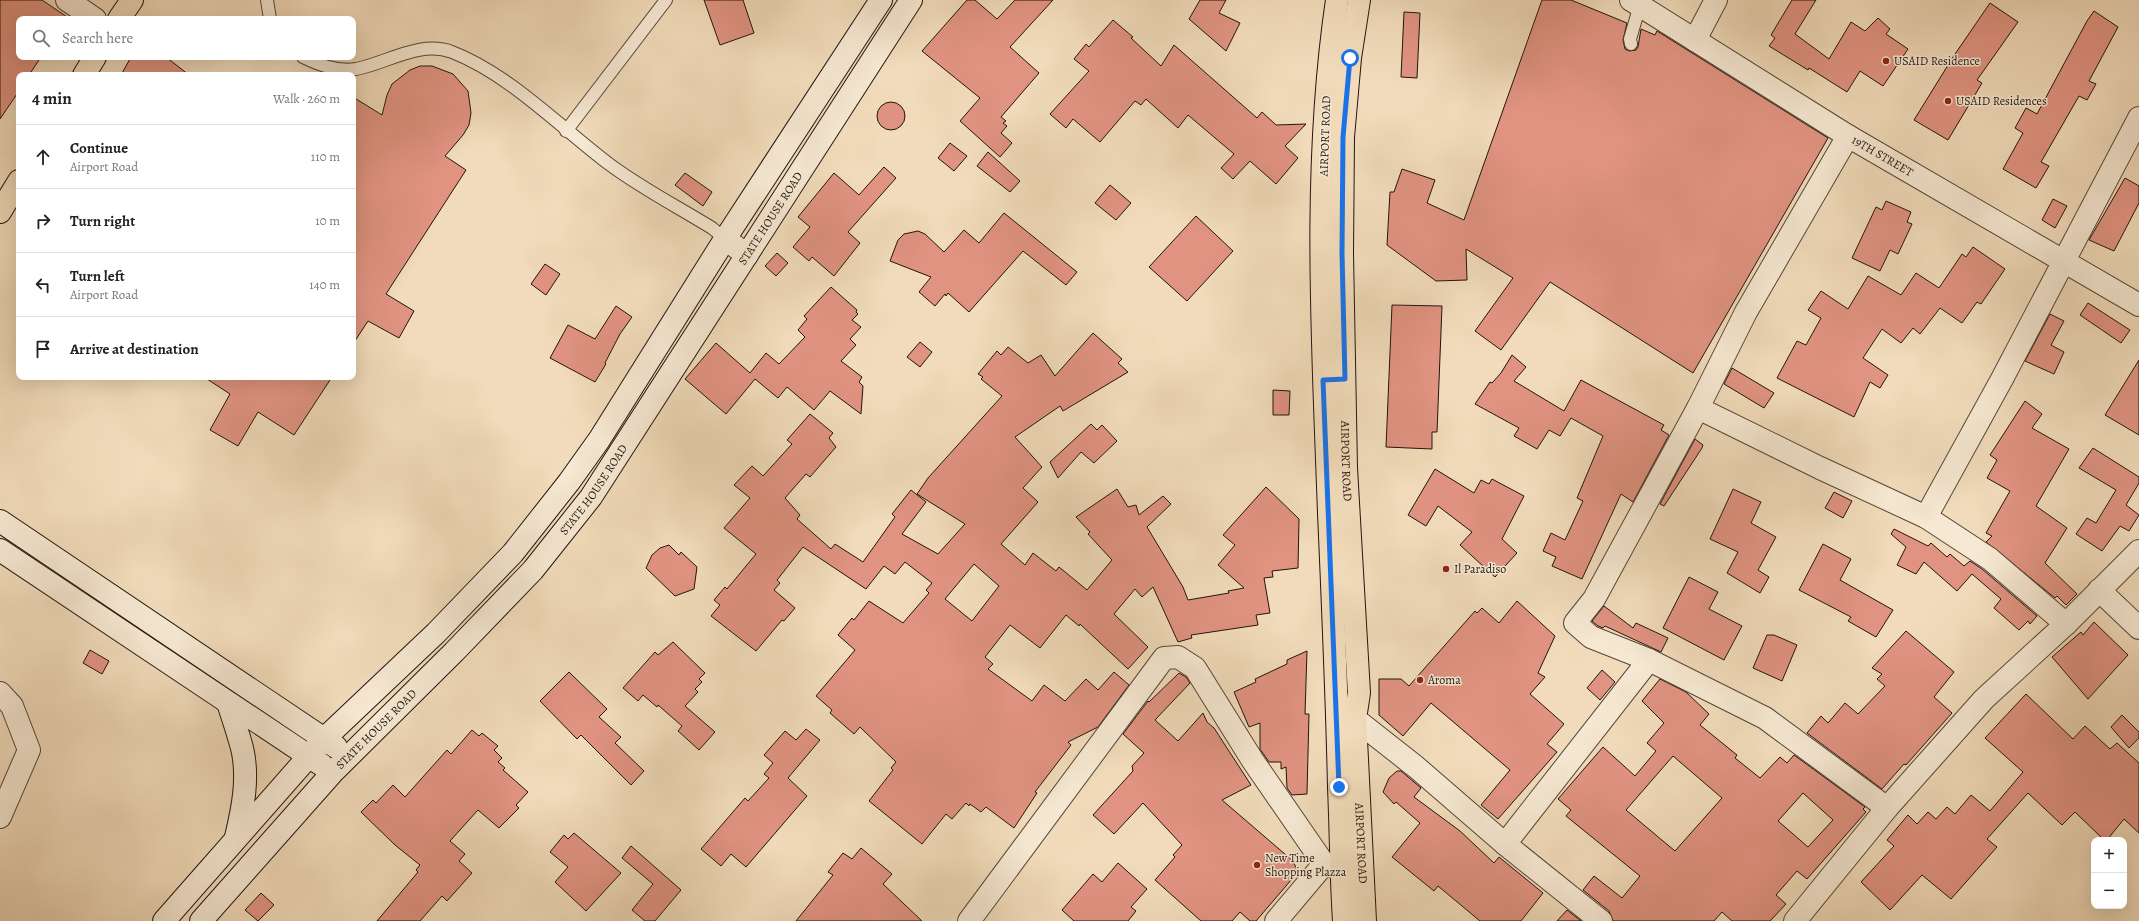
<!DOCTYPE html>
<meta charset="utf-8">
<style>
:root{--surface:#fff;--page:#f6f6f6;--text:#222;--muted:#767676;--line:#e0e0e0}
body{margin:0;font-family:Alegreya,serif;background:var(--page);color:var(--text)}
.controls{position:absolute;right:12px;bottom:12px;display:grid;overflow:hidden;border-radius:8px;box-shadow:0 4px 16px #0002}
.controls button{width:36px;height:36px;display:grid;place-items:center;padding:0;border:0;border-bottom:1px solid var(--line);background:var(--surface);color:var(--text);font:20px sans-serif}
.stop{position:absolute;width:12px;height:12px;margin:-9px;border:3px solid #1a73e8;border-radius:50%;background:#fff}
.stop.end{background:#1a73e8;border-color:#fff;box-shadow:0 1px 4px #0008}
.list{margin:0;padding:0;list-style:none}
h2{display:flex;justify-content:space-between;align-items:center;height:52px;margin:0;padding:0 16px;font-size:17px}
h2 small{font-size:13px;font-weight:400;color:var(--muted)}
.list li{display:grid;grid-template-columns:26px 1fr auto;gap:12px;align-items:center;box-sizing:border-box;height:64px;padding:0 16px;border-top:1px solid var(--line)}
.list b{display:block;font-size:15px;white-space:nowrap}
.list p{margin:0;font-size:13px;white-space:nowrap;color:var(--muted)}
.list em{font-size:13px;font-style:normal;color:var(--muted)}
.icon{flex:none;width:22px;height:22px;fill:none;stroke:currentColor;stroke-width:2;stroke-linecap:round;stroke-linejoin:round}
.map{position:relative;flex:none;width:2139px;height:921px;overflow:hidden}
.search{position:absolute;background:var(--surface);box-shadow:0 4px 16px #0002;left:16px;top:16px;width:340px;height:44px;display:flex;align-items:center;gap:10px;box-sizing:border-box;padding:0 14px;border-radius:8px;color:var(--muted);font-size:15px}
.panel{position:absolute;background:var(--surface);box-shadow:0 4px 16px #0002;left:16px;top:72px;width:340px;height:308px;border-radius:8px}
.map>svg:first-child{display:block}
.building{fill:#e09381;stroke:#21140f;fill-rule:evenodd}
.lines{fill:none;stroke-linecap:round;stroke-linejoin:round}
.lane-casing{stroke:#55463a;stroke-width:14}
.street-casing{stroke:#55463a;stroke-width:24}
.secondary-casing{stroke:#21140f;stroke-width:24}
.primary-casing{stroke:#21140f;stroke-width:24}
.lane{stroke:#f6e8d2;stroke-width:12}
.street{stroke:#f6e8d2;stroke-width:22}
.secondary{stroke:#f6e8d2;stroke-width:22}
.primary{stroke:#f1dbba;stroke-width:22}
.route{stroke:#1a73e8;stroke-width:5}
.poi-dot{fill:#8f2418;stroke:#f6e8d2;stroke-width:1.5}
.labels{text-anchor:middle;stroke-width:3;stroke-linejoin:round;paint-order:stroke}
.poi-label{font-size:12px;fill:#21140f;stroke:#f6e8d2;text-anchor:start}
.street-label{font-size:12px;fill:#21140f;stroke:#f6e8d2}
</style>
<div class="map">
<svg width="2139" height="921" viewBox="0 0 2139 921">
<rect width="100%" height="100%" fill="#f1dbba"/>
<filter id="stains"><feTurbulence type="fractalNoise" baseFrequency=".005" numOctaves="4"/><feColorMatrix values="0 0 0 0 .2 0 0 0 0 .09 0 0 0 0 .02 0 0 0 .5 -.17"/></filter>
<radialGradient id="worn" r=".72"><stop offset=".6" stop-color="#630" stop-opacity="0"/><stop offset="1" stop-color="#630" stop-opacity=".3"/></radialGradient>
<path class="building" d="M 0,0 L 42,0 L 70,19 L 19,19 L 19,57 L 41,57 L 29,75 L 19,75 L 19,91 L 0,119 Z
M 704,0 L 743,0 L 754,33 L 720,45 Z
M 967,0 L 975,0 L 997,19 L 1015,0 L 1053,0 L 1010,47 L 1039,73 L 1001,117 L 1006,121 L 1003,123 L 1007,126 L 1001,133 L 1012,143 L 1000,157 L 960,121 L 980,98 L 922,51 Z
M 1200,0 L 1226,0 L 1219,13 L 1240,23 L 1226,51 L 1189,19 Z
M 1542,0 L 1571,0 L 1627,23 L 1623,40 L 1625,49 L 1629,51 L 1636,50 L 1638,47 L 1641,29 L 1655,35 L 1657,31 L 1828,138 L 1693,373 L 1550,282 L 1501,350 L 1475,331 L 1513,278 L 1466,249 L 1467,280 L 1436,281 L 1387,245 L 1390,192 L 1394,192 L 1402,169 L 1435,180 L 1427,203 L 1464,220 Z
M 1792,0 L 1816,0 L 1795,34 L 1829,59 L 1851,22 L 1865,31 L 1878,18 L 1890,29 L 1886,34 L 1908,49 L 1883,86 L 1860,71 L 1847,92 L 1809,68 L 1808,70 L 1769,46 L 1775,38 L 1771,35 Z
M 1990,3 L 2018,22 L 1977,80 L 1982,83 L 1948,140 L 1914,120 L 1953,57 Z
M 2094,11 L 2118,27 L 2089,81 L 2096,84 L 2087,100 L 2079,96 L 2041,162 L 2049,166 L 2036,188 L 2003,169 L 2023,133 L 2015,128 L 2026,108 L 2037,114 L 2087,21 Z
M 1404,12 L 1420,13 L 1417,78 L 1401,77 Z
M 1113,20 L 1133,37 L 1131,38 L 1161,66 L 1174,45 L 1257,118 L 1262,112 L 1276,125 L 1306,124 L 1285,146 L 1298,158 L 1276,184 L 1250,161 L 1233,179 L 1221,168 L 1234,154 L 1188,115 L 1178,128 L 1146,99 L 1141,105 L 1135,101 L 1100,142 L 1073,119 L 1066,128 L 1050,114 L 1089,71 L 1074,59 L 1086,44 L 1089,47 Z
M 131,57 L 166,57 L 189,75 L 121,75 Z
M 420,66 L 432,66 L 453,74 L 468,91 L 471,113 L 469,125 L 463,135 L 445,156 L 466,170 L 386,294 L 414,311 L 399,338 L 368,321 L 353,344 L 353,97 L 382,115 L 387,95 L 392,84 L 410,70 Z
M877 116a14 14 0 1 1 28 0a14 14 0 1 1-28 0Z
M 950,143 L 967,156 L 954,171 L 938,158 Z
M 988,152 L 1020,181 L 1010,192 L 977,166 Z
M 884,167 L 896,178 L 848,232 L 860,243 L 834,276 L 812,257 L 809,261 L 793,247 L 810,227 L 798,217 L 834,173 L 859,195 Z
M 685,173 L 712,192 L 703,206 L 675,185 Z
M 2125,178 L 2139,186 L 2139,203 L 2114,251 L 2089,240 Z
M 1110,185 L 1131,203 L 1116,220 L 1095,203 Z
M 2053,199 L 2067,206 L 2055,228 L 2042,220 Z
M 1886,201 L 1911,212 L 1907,222 L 1912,224 L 1898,254 L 1890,250 L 1880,271 L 1852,258 L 1876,207 L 1882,210 Z
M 1004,213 L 1077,272 L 1066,285 L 1023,251 L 969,312 L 948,293 L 946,296 L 945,294 L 935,306 L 919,292 L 931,277 L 890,261 L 898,240 L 904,234 L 918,231 L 925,234 L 944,252 L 964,230 L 979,243 Z
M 1196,216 L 1233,251 L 1187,301 L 1149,267 Z
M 1973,247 L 2005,269 L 1981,304 L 1977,302 L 1962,323 L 1940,308 L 1920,334 L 1913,328 L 1901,343 L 1882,329 L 1863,358 L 1888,375 L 1880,388 L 1870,382 L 1854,417 L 1777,378 L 1797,341 L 1806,345 L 1821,318 L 1808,310 L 1821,291 L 1848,309 L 1868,276 L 1901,295 L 1916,273 L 1939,288 L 1962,254 L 1966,257 Z
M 777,253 L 788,263 L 776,276 L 765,266 Z
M 545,264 L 560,274 L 546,295 L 531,284 Z
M 831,287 L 857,310 L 856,312 L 858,314 L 852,320 L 861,327 L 850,339 L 856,345 L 841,361 L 862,377 L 859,382 L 863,386 L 861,414 L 830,391 L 814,410 L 787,387 L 778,398 L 755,379 L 726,414 L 685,379 L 716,343 L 750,373 L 766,353 L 779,364 L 805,337 L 798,330 L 807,319 L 804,316 Z
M 2088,303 L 2130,330 L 2121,343 L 2080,315 Z
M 1392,305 L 1442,306 L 1437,432 L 1432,432 L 1432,449 L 1386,447 Z
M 616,306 L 632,317 L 620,334 L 605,363 L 606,364 L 595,382 L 550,358 L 568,325 L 595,339 Z
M 2050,314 L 2064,321 L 2051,345 L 2064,352 L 2054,374 L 2025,361 Z
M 1093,333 L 1122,359 L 1118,363 L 1128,372 L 1063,411 L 1060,406 L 1015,437 L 1042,467 L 1023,488 L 1038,502 L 1001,544 L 1025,565 L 1033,553 L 1056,571 L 1059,567 L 1087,590 L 1112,560 L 1088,534 L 1090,532 L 1076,517 L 1117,489 L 1128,507 L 1136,505 L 1139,515 L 1163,496 L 1171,504 L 1147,527 L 1183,587 L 1188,600 L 1229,593 L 1228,591 L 1244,588 L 1218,565 L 1235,545 L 1223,535 L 1266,487 L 1299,519 L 1298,568 L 1272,571 L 1273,577 L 1264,578 L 1270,613 L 1256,615 L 1258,625 L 1191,635 L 1192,638 L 1178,642 L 1153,587 L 1142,597 L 1135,589 L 1114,614 L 1148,647 L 1128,669 L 1080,624 L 1079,626 L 1066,615 L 1040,648 L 1010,625 L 985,657 L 993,664 L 988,669 L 1032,701 L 1044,685 L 1065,701 L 1086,679 L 1098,690 L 1114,672 L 1129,685 L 1098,727 L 1068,742 L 1071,745 L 1035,792 L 1037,793 L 1014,828 L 986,807 L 981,812 L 970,804 L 969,806 L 966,803 L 952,819 L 946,814 L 922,844 L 869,801 L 893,770 L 891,768 L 896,762 L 860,727 L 854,734 L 830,713 L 832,710 L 816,696 L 855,650 L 838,635 L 852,618 L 854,620 L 869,601 L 903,623 L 929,593 L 926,590 L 932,583 L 905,562 L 895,574 L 884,566 L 866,589 L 803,547 L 777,580 L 780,583 L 774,590 L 795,608 L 784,621 L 782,620 L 756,651 L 711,616 L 720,605 L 714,600 L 725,587 L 727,589 L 756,554 L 724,528 L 750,498 L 734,485 L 752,466 L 763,476 L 792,444 L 787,440 L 810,414 L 833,433 L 829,438 L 836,447 L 810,477 L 806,474 L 785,498 L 800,515 L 797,519 L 831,549 L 835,544 L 863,562 L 895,517 L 892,514 L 911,490 L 926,502 L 902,534 L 938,554 L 965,524 L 917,494 L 928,478 L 1002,396 L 981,379 L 983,377 L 978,374 L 997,351 L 1001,355 L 1008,347 L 1028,363 L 1041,355 L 1055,376 ZM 974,564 L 999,586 L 972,621 L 945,599 Z
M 920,342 L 932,352 L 920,367 L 907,357 Z
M 1512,355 L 1526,367 L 1514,381 L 1564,411 L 1581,380 L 1664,425 L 1661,430 L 1669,435 L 1633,502 L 1621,494 L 1582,579 L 1552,566 L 1556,557 L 1543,551 L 1551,533 L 1565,540 L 1583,501 L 1577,498 L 1603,436 L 1571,418 L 1560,436 L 1549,430 L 1537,449 L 1514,436 L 1519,428 L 1475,404 L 1490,382 L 1492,383 L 1501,373 Z
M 2139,360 L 2139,435 L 2105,415 Z
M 1732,368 L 1774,393 L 1764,408 L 1724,384 Z
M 204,377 L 332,377 L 294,435 L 258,412 L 238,446 L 210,430 L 230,394 Z
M 1273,390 L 1290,391 L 1289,415 L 1273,415 Z
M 2025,401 L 2042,414 L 2032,428 L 2069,449 L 2036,506 L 2067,528 L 2045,563 L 2077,594 L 2066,605 L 2057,596 L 2055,598 L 1986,542 L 1992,536 L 1986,533 L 2010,491 L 1987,478 L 1997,460 L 1990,455 Z
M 1091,424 L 1097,430 L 1102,425 L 1117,441 L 1094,463 L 1081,452 L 1058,478 L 1050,462 Z
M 1695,439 L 1703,445 L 1702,448 L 1664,506 L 1660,504 Z
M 2093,448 L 2139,477 L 2139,483 L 2126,505 L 2139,515 L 2129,531 L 2120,526 L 2102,551 L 2076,534 L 2087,518 L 2096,523 L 2116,490 L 2079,468 Z
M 1435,469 L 1474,493 L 1481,480 L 1489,484 L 1492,479 L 1524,496 L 1502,539 L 1517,553 L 1495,577 L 1460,545 L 1472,532 L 1438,506 L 1426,526 L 1408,515 Z
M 1733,489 L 1761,502 L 1751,523 L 1776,537 L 1758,570 L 1769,577 L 1760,593 L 1727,573 L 1738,552 L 1710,539 Z
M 1834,492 L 1852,501 L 1843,518 L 1825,508 Z
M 1894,529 L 1928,546 L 1931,543 L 1947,557 L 1950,554 L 1964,566 L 1970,561 L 1982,569 L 2037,616 L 2030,624 L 2028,621 L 2019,630 L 1994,608 L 2001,599 L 1972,574 L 1957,591 L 1924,562 L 1916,574 L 1897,565 L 1906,547 L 1891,534 Z
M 1823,544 L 1851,559 L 1840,580 L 1893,610 L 1876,637 L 1848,621 L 1851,617 L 1799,590 Z
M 669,545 L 679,555 L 681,552 L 697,567 L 694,589 L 675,596 L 646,568 L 652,555 L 660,548 Z
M 1689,577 L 1718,592 L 1709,609 L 1742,626 L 1724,660 L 1663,628 Z
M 1517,601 L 1555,636 L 1538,673 L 1545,677 L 1530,694 L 1564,724 L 1547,744 L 1557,752 L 1498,819 L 1481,805 L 1510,770 L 1431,703 L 1403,736 L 1379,715 L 1379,679 L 1401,679 L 1409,686 L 1475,611 L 1477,613 L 1482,608 L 1499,623 Z
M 1604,606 L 1633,628 L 1636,623 L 1668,638 L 1661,652 L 1605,626 L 1603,628 L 1598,626 L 1592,621 Z
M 2094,622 L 2128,655 L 2088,699 L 2052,657 L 2081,632 L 2083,635 Z
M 1906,631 L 1954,672 L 1934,697 L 1952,713 L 1906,765 L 1904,764 L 1882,789 L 1807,733 L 1821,716 L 1828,723 L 1845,703 L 1858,714 L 1885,686 L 1877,679 L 1882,674 L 1872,668 Z
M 1767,635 L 1774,635 L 1797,645 L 1782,681 L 1753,668 Z
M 673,642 L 705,673 L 699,679 L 702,682 L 695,689 L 698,692 L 685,706 L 715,732 L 699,750 L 678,731 L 682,726 L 658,705 L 657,707 L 643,695 L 638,701 L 623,688 L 655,652 L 658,655 Z
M 90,650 L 109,661 L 102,674 L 83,663 Z
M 1307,651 L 1305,714 L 1309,714 L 1307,794 L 1292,795 L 1287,788 L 1286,767 L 1281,769 L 1281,762 L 1269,762 L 1260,749 L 1260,723 L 1249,727 L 1234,692 L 1256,682 L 1255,679 L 1287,664 L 1287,660 Z
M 1602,670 L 1615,682 L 1600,700 L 1587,688 Z
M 569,672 L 607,709 L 599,717 L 621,737 L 615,743 L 644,771 L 631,785 L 581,735 L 577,739 L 540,701 Z
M 1179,673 L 1186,677 L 1190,683 L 1155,720 L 1178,741 L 1203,713 L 1207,722 L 1214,728 L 1251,785 L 1222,800 L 1293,861 L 1298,872 L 1256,921 L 1250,921 L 1240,912 L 1232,921 L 1201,921 L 1155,880 L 1175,857 L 1173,855 L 1182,845 L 1143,803 L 1114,834 L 1093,815 L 1133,771 L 1132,766 L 1144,753 L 1123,734 L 1148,701 L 1149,702 Z
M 1660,679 L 1686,692 L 1709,714 L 1700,725 L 1737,755 L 1735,758 L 1760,778 L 1780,757 L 1787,763 L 1794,755 L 1865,807 L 1863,809 L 1866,812 L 1807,879 L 1797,871 L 1776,895 L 1786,904 L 1770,921 L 1732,921 L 1722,912 L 1714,921 L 1613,921 L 1609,911 L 1583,890 L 1594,876 L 1622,898 L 1640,876 L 1566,816 L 1571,810 L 1558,799 L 1603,747 L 1635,776 L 1656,751 L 1647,743 L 1664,723 L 1642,701 ZM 1673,756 L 1722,798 L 1675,851 L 1626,810 ZM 1803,793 L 1833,820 L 1808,847 L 1778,821 Z
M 2026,694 L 2073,739 L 2085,726 L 2110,749 L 2117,743 L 2139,763 L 2139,833 L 2124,819 L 2107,840 L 2104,840 L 2075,812 L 2062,825 L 2028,793 L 1987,839 L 1997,847 L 1951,899 L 1922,875 L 1890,910 L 1861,882 L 1894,846 L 1887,840 L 1908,815 L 1917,824 L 1928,812 L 1936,819 L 1947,807 L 1955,814 L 1971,795 L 1990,811 L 2023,772 L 1985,738 Z
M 2122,715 L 2139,732 L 2139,738 L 2129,748 L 2111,727 Z
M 806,729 L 820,740 L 788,778 L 807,796 L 746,867 L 731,854 L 721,866 L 701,849 L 745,798 L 748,801 L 769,778 L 764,774 L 773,763 L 764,755 L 785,731 L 796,740 Z
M 472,730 L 479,736 L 482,733 L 498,746 L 494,750 L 502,758 L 498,762 L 505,768 L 503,770 L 528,792 L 516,805 L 519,808 L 499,828 L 478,810 L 450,841 L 465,854 L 459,861 L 472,873 L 447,901 L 442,896 L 420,921 L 377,921 L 418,872 L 416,870 L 420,865 L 395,845 L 361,812 L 373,800 L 376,803 L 393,785 L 405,797 L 447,750 L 451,754 Z
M 1397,771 L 1401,771 L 1421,788 L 1414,797 L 1460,831 L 1494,863 L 1499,857 L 1543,893 L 1521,921 L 1480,921 L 1438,886 L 1434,891 L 1392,857 L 1420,823 L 1396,802 L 1394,804 L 1383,792 L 1389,778 Z
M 574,833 L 621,873 L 586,911 L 555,882 L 568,867 L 550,852 L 564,835 L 568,839 Z
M 631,846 L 681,890 L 655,921 L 645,921 L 632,910 L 653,884 L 622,858 Z
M 861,848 L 892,874 L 883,884 L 922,921 L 796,921 L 833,875 L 828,872 L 843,853 L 852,859 Z
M 1118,863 L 1147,889 L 1131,907 L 1136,911 L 1128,921 L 1074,921 L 1062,910 L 1093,874 L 1102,882 Z
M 261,893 L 274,905 L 258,921 L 245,910 Z
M 1567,910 L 1581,921 L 1557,921 Z"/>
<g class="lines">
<defs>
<path id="lane" d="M 267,0 L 270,19
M 1631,44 L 1630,39 L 1640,5
M 303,57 C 319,65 338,72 356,69 C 387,63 420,40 452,52 C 509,74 560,127 609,164 C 641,188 678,207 712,228 L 725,239
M 566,131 L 666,0"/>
<g id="street">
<path d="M 67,0 L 95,19"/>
<path id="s1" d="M 1631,0 L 1848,136 L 2139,305"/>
<path d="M 1695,40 L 1716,0"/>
<path d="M 1848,136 L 1746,312 L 1698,408 L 1594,599 L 1575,623 L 1591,637 L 1649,660 L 1765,718 L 1887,808"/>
<path d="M 725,239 L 747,255"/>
<path d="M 1698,408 L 1820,468 L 1926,517 L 1990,559 L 2066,624"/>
<path d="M 1926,517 L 2002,379 L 2139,118"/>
<path d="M 2099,590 L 2139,628"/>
<path d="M 0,693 L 12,706 L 29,750 L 0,817"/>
<path d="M 1355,719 L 1416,767 L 1505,844 L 1601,921"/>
<path d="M 1505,844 L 1649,660"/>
<path d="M 969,921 L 1164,658 L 1178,657 L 1195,668 L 1253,761 L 1324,864 L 1341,869"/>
<path d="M 1276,921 L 1324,864"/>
<path d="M 1795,921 L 1887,808 L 1984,699 L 2066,624 L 2139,551"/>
</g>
<g id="secondary">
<path d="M 0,521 L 336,747"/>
<path d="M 0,550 L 322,765"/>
<path d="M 228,703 C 233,718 238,733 242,748 C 249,777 243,808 236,837"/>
<path d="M 164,921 L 324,739 L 436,633 L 513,553 L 569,482 L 599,440 L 725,239 L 881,0"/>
<path id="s2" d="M 201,921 L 333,772 L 454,652 L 533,570 L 591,497 L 911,0"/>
</g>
<g id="primary">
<path d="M 1337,0 C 1312,169 1323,343 1329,513 C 1333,605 1337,696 1339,787 C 1341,832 1341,876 1344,921"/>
<path id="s3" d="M 1359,0 L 1350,58 L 1343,137 L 1342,253 L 1346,468 L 1359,693 L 1355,719 L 1365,921"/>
<path d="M 119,19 L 132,0"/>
<path d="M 84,75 L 95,57"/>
<path d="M 0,212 L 19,181"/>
</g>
</defs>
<use href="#lane" class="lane-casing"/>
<use href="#street" class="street-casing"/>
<use href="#secondary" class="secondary-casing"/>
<use href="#primary" class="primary-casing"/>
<use href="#lane" class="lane"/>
<use href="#street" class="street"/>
<use href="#secondary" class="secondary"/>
<use href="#primary" class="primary"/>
</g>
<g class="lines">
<path class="route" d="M 1339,787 L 1323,380 L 1345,379 L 1342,253 L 1343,137 L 1350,58"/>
</g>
<g class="poi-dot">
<circle cx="1886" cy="61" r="4"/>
<circle cx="1948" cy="101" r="4"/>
<circle cx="1446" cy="569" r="4"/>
<circle cx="1420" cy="680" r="4"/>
<circle cx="1257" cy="865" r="4"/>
</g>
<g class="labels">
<g class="poi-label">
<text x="1894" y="65">USAID Residence</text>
<text x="1956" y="105">USAID Residences</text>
<text x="1454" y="573">Il Paradiso</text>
<text x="1428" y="684">Aroma</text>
<text x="1265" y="862">New Time<tspan x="1265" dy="14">Shopping Plazza</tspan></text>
</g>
<g class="street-label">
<text transform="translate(1325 136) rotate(-88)" y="4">AIRPORT ROAD</text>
<text dy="4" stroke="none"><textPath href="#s1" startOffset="296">19TH STREET</textPath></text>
<text dy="4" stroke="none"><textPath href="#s2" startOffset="908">STATE HOUSE ROAD</textPath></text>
<text dy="4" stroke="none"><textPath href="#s3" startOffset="462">AIRPORT ROAD</textPath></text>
<text dy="4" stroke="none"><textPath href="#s2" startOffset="584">STATE HOUSE ROAD</textPath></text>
<text dy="4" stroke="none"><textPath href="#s2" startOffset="260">STATE HOUSE ROAD</textPath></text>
<text dy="4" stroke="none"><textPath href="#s3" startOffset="845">AIRPORT ROAD</textPath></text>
</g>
</g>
<rect width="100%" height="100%" filter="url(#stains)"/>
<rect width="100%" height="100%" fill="url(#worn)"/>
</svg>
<div class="controls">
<button>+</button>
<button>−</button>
</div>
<div class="stop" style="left:1350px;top:58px"></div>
<div class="stop end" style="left:1339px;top:787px"></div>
<div class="search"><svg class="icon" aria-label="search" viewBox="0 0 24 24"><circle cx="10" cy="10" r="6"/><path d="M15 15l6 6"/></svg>Search here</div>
<section class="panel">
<h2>4 min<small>Walk · 260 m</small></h2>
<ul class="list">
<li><svg class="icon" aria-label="ahead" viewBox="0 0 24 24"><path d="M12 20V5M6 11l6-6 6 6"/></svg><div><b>Continue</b><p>Airport Road</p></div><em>110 m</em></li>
<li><svg class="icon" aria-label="right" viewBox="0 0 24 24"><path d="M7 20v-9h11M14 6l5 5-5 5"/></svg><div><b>Turn right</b></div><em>10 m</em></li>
<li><svg class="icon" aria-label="left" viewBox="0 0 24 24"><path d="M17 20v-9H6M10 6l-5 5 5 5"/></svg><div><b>Turn left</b><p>Airport Road</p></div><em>140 m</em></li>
<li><svg class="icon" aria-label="arrive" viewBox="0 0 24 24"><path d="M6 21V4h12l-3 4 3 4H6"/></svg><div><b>Arrive at destination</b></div></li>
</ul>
</section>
</div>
